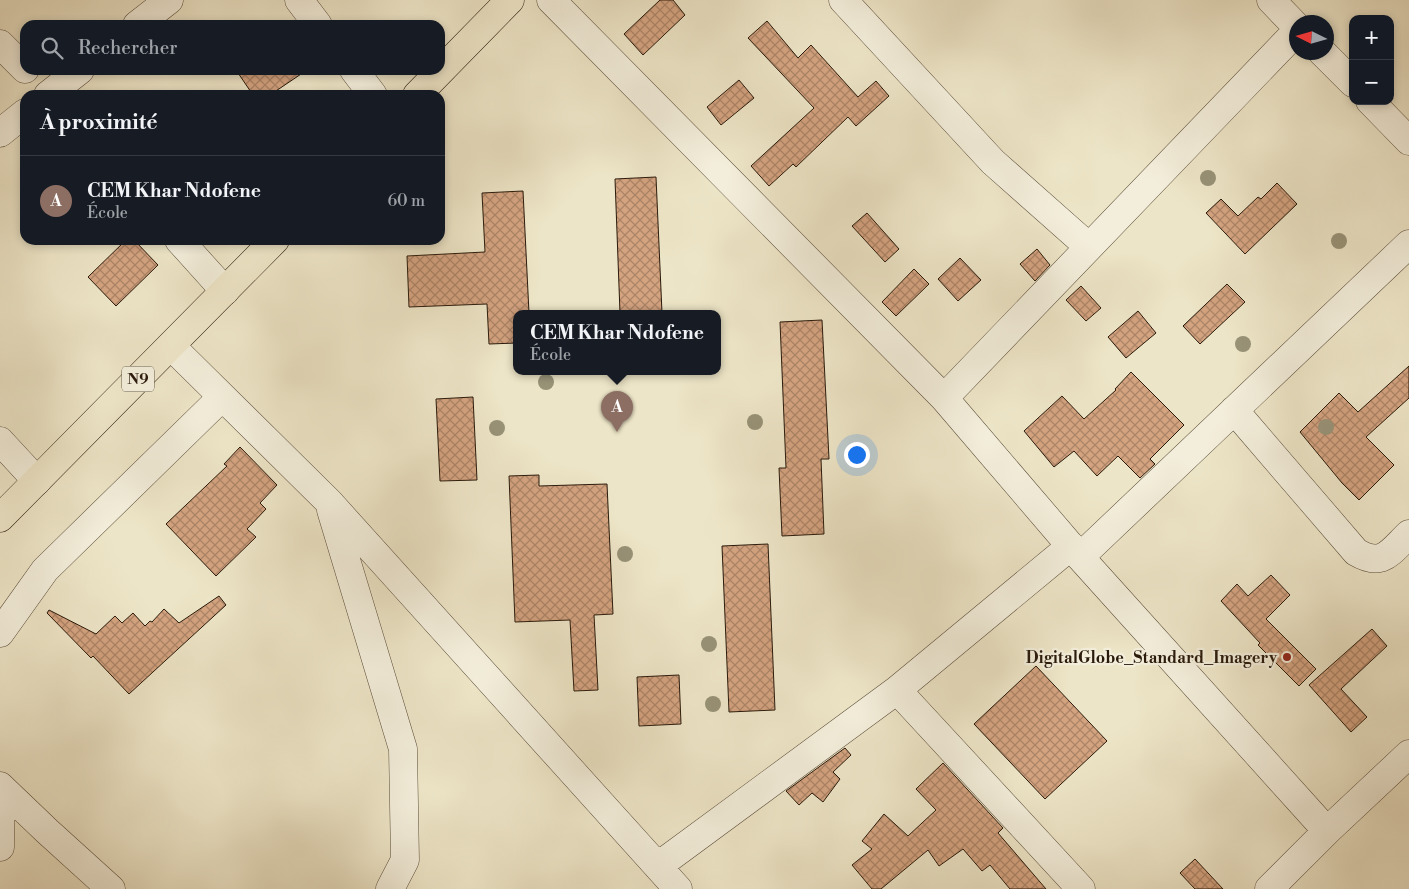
<!DOCTYPE html>
<html lang="fr">
<meta charset="utf-8">
<style>
:root{--surface:#171b24;--page:#20242c;--text:#f1f3f6;--muted:#9ea1a6;--line:#363941;--accent:#c59692}
body{margin:0;font-family:"Libre Bodoni",serif;background:var(--page);color:var(--text)}
.controls{position:absolute;right:15px;top:15px;display:grid;overflow:hidden;border-radius:10px;box-shadow:0 2px 8px #0003}
.controls button{width:45px;height:45px;display:grid;place-items:center;padding:0;border:0;border-bottom:1px solid var(--line);background:var(--surface);color:var(--text);font:25px sans-serif}
.compass{position:absolute;left:1289px;top:15px;width:45px;height:45px;border-radius:50%;background:var(--surface);box-shadow:0 2px 8px #0003;rotate:275deg}
.you{position:absolute;left:856px;top:454px;width:18px;height:18px;margin:-12px;border:4px solid #fff;border-radius:50%;background:#1a73e8;box-shadow:0 0 0 8px #1a73e833}
.badge{display:grid;place-items:center;width:32px;height:32px;border-radius:50%;background:var(--accent);color:#fff;font-size:16px;font-weight:700}
.pin{position:absolute;translate:-50% -41px;filter:drop-shadow(0 1px 2px #0008)}
.pin::after{content:'';position:absolute;top:26px;width:18px;height:15px;background:inherit;clip-path:polygon(0 0,100% 0,50% 100%)}
.popup{position:absolute;left:513px;top:310px;width:208px;height:65px;box-sizing:border-box;display:grid;place-content:center;border-radius:10px;background:var(--surface);filter:drop-shadow(0 1px 4px #0005);font-size:16px;white-space:nowrap;color:var(--muted)}
.popup b{font-size:19px;color:var(--text)}
.popup::after{content:'';position:absolute;left:50%;top:100%;margin-left:-10px;border:10px solid transparent;border-top-color:var(--surface)}
.list{margin:0;padding:0;list-style:none}
h2{display:flex;justify-content:space-between;align-items:center;height:65px;margin:0;padding:0 20px;font-size:21px}
h2 small{font-size:16px;font-weight:400;color:var(--muted)}
.list li{display:grid;grid-template-columns:32px 1fr auto;gap:15px;align-items:center;box-sizing:border-box;height:90px;padding:0 20px;border-top:1px solid var(--line)}
.list b{display:block;font-size:19px;white-space:nowrap}
.list p{margin:0;font-size:16px;white-space:nowrap;color:var(--muted)}
.list em{font-size:16px;font-style:normal;color:var(--muted)}
.icon{flex:none;width:28px;height:28px;fill:none;stroke:currentColor;stroke-width:2;stroke-linecap:round;stroke-linejoin:round}
.map{position:relative;flex:none;width:1409px;height:889px;overflow:hidden}
.search{position:absolute;background:var(--surface);box-shadow:0 2px 8px #0003;left:20px;top:20px;width:425px;height:55px;display:flex;align-items:center;gap:12px;box-sizing:border-box;padding:0 18px;border-radius:15px;color:var(--muted);font-size:19px}
.panel{position:absolute;background:var(--surface);box-shadow:0 2px 8px #0003;left:20px;top:90px;width:425px;height:155px;border-radius:15px}
.map>svg:first-child{display:block}
.building{fill:url(#building-cross-hatch);stroke:#2a1a0b}
.lines{fill:none;stroke-linecap:round;stroke-linejoin:round}
.minor-casing{stroke:#5b4d3a;stroke-width:29}
.primary-casing{stroke:#2a1a0b;stroke-width:29}
.minor{stroke:#f3eedb;stroke-width:28}
.primary{stroke:#ede5c7;stroke-width:28}
.tree{fill:#989277}
.poi-dot{fill:#8f2418;stroke:#f3eedb;stroke-width:2}
.labels{text-anchor:middle;stroke-width:4.5;stroke-linejoin:round;paint-order:stroke}
.shield{fill:#f3eedb;stroke:#665a49;stroke-width:1}
.shield-label{font-size:15px;font-weight:bold;fill:#2a1a0b}
.poi-label{font-size:16px;font-weight:bold;fill:#2a1a0b;stroke:#f3eedb;text-anchor:end}
</style>
<div class="map">
<svg width="1409" height="889" viewBox="0 0 1409 889">
<defs>
<pattern id="building-cross-hatch" width="8" height="8" patternUnits="userSpaceOnUse" patternTransform="scale(1.25)"><rect width="8" height="8" fill="#d4a380"/><path d="M0 0l8 8M0 8l8-8" fill="none" stroke="#ac8467"/></pattern>
</defs>
<rect width="100%" height="100%" fill="#ede5c7"/>
<filter id="stains"><feTurbulence type="fractalNoise" baseFrequency=".004" numOctaves="4"/><feColorMatrix values="0 0 0 0 .2 0 0 0 0 .09 0 0 0 0 .02 0 0 0 .5 -.17"/></filter>
<radialGradient id="worn" r=".72"><stop offset=".6" stop-color="#630" stop-opacity="0"/><stop offset="1" stop-color="#630" stop-opacity=".3"/></radialGradient>
<path class="building" d="M 660,0 L 673,0 L 685,15 L 643,55 L 624,34 Z
M 767,21 L 798,58 L 811,45 L 858,97 L 876,81 L 889,96 L 856,126 L 848,117 L 796,167 L 793,164 L 769,186 L 751,166 L 814,108 L 748,38 Z
M 236,70 L 307,70 L 270,95 L 253,95 Z
M 739,80 L 754,98 L 721,125 L 707,107 Z
M 656,177 L 662,313 L 620,313 L 615,179 Z
M 1277,183 L 1297,204 L 1245,254 L 1206,213 L 1221,199 L 1238,216 L 1258,197 L 1261,199 Z
M 523,191 L 529,313 L 517,313 L 517,343 L 489,344 L 487,304 L 409,307 L 407,256 L 485,252 L 482,193 Z
M 867,213 L 899,249 L 885,262 L 852,226 Z
M 126,240 L 134,240 L 158,265 L 116,306 L 88,277 Z
M 1037,249 L 1050,265 L 1035,281 L 1020,264 Z
M 960,258 L 981,280 L 958,301 L 938,279 Z
M 914,269 L 929,284 L 896,316 L 882,302 Z
M 1227,284 L 1245,302 L 1200,344 L 1183,326 Z
M 1081,286 L 1101,308 L 1086,321 L 1066,300 Z
M 1138,311 L 1156,333 L 1126,358 L 1108,337 Z
M 822,320 L 829,459 L 821,459 L 824,534 L 782,536 L 779,468 L 786,468 L 780,322 Z
M 1409,366 L 1409,398 L 1366,437 L 1394,465 L 1359,500 L 1342,483 L 1300,432 L 1339,393 L 1358,412 Z
M 1131,372 L 1184,425 L 1150,459 L 1155,464 L 1140,478 L 1118,456 L 1097,476 L 1074,451 L 1054,467 L 1024,431 L 1062,396 L 1084,419 L 1116,390 L 1115,389 Z
M 473,397 L 477,480 L 440,481 L 436,399 Z
M 240,447 L 277,485 L 260,503 L 266,509 L 247,529 L 256,537 L 216,576 L 166,524 L 227,466 L 224,464 Z
M 539,475 L 539,486 L 607,484 L 613,614 L 594,615 L 598,690 L 574,691 L 570,620 L 515,622 L 509,476 Z
M 768,544 L 775,710 L 729,712 L 722,546 Z
M 1271,575 L 1290,595 L 1266,619 L 1316,669 L 1299,686 L 1258,645 L 1260,643 L 1221,601 L 1237,584 L 1248,596 Z
M 219,596 L 226,605 L 129,694 L 93,656 L 91,658 L 47,613 L 49,610 L 96,634 L 115,616 L 122,623 L 133,613 L 145,626 L 150,621 L 152,622 L 164,609 L 179,623 Z
M 1372,629 L 1387,646 L 1341,689 L 1367,717 L 1351,732 L 1309,685 Z
M 1036,666 L 1107,741 L 1045,799 L 974,724 Z
M 679,675 L 681,724 L 639,726 L 637,677 Z
M 845,748 L 851,755 L 833,772 L 840,779 L 823,802 L 812,793 L 799,805 L 786,791 Z
M 943,763 L 1003,828 L 998,833 L 1046,889 L 1010,889 L 990,865 L 982,871 L 963,849 L 939,866 L 928,850 L 881,889 L 872,889 L 852,865 L 872,849 L 862,841 L 884,814 L 908,836 L 936,810 L 916,789 Z
M 1195,859 L 1223,889 L 1195,889 L 1180,873 Z"/>
<g class="lines">
<defs>
<path id="minor" d="M 299,0 L 318,25
M 551,0 L 944,398 L 1080,557 L 1327,831
M 843,0 L 993,162 L 1089,247
M 1271,0 L 1296,26
M 137,25 L 169,0
M 0,44 L 25,69
M 1322,52 L 1353,83
M 354,70 L 373,95
M 48,95 L 80,70
M 1370,101 L 1409,141
M 0,133 L 25,113
M 179,240 L 225,291
M 171,346 L 329,502 L 678,889
M 944,398 L 1296,32
M 1234,410 L 1356,552 C 1383,568 1390,552 1409,534
M 0,441 L 37,481
M 331,510 L 403,749 L 405,860 L 390,889
M 1071,546 L 897,690 L 1081,889
M 1080,557 L 1409,244
M 0,633 L 45,570 L 222,397
M 0,786 L 47,831 L 111,889
M 0,847 L 1,788
M 658,866 L 897,690
M 1269,889 L 1327,831 L 1409,754"/>
<path id="primary" d="M 417,95 L 510,0
M 0,518 L 275,240"/>
</defs>
<use href="#minor" class="minor-casing"/>
<use href="#primary" class="primary-casing"/>
<use href="#minor" class="minor"/>
<use href="#primary" class="primary"/>
</g>
<g class="tree">
<circle cx="1208" cy="178" r="8"/>
<circle cx="1339" cy="241" r="8"/>
<circle cx="1243" cy="344" r="8"/>
<circle cx="546" cy="382" r="8"/>
<circle cx="755" cy="422" r="8"/>
<circle cx="1326" cy="427" r="8"/>
<circle cx="497" cy="428" r="8"/>
<circle cx="625" cy="554" r="8"/>
<circle cx="709" cy="644" r="8"/>
<circle cx="713" cy="704" r="8"/>
</g>
<circle class="poi-dot" cx="1287" cy="657" r="5"/>
<g class="labels">
<rect class="shield" x="122" y="366.5" width="32" height="25" rx="4"/>
<g class="shield-label">
<text x="138" y="384">N9</text>
</g>
<g class="poi-label">
<text x="1277" y="663">DigitalGlobe_Standard_Imagery</text>
</g>
</g>
<rect width="100%" height="100%" filter="url(#stains)"/>
<rect width="100%" height="100%" fill="url(#worn)"/>
</svg>
<div class="controls">
<button>+</button>
<button>−</button>
</div>
<svg class="compass" viewBox="-18 -18 36 36"><path d="M0-13l5 13h-10z" fill="#e53935"/><path d="M0 13l5-13h-10z" fill="#9ea1a6"/></svg>
<div class="you"></div>
<div class="pin badge" style="left:617px;top:432px;background:#8d6e63">A</div>
<div class="popup"><b>CEM Khar Ndofene</b>École</div>
<div class="search"><svg class="icon" aria-label="search" viewBox="0 0 24 24"><circle cx="10" cy="10" r="6"/><path d="M15 15l6 6"/></svg>Rechercher</div>
<section class="panel">
<h2>À proximité<small></small></h2>
<ul class="list">
<li><span class="badge" style="background:#8d6e63">A</span><div><b>CEM Khar Ndofene</b><p>École</p></div><em>60 m</em></li>
</ul>
</section>
</div>
